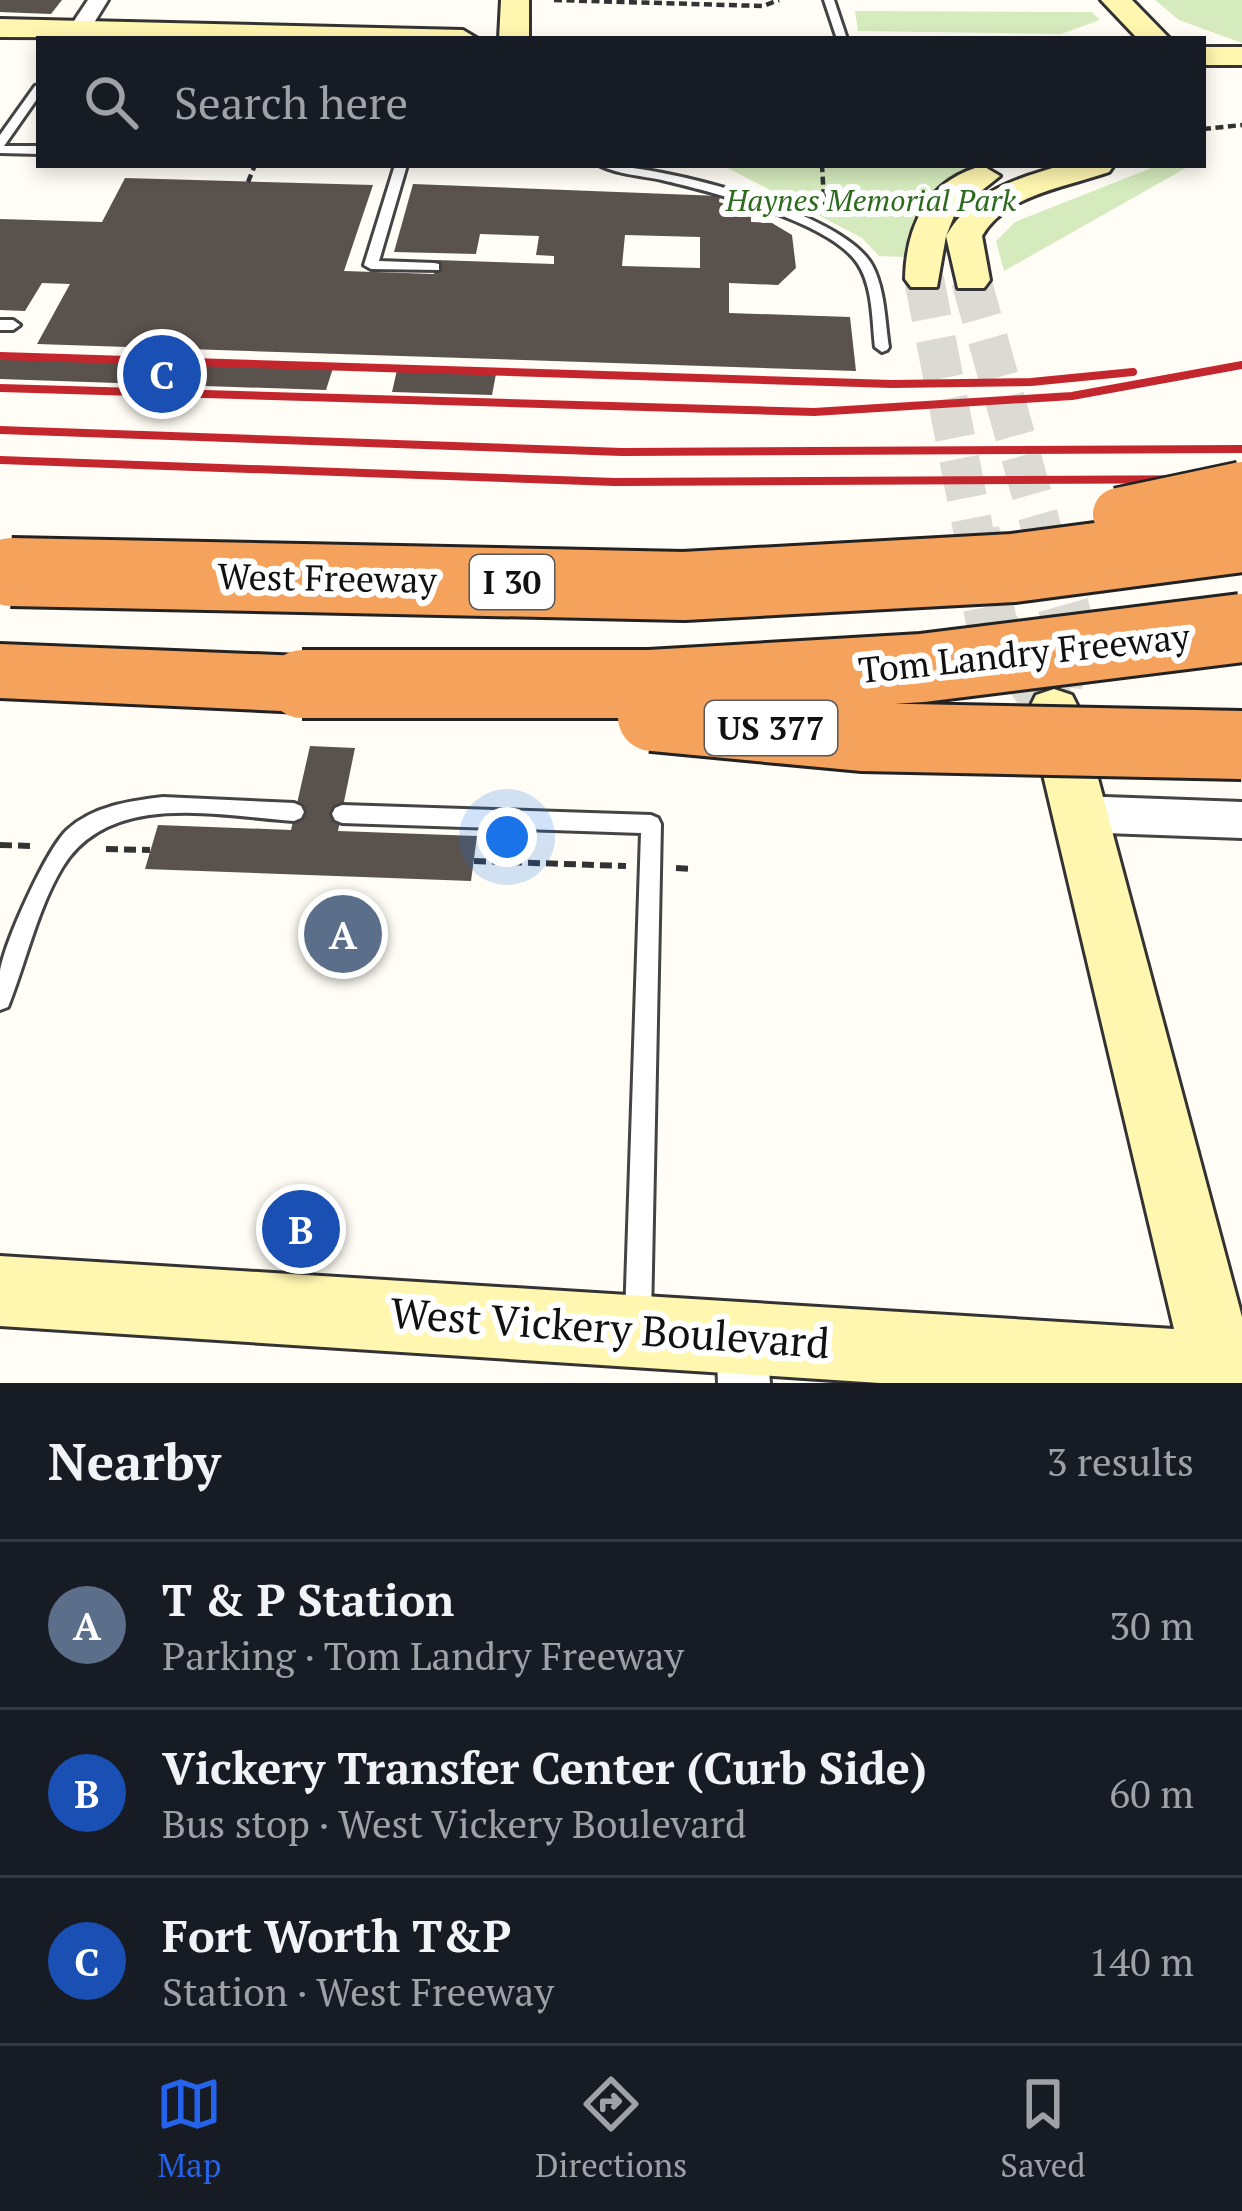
<!DOCTYPE html>
<meta charset="utf-8">
<style>
:root{--surface:#171b24;--page:#20242c;--text:#f1f3f6;--muted:#9ea1a6;--line:#363941;--accent:#2563eb}
body{margin:0;font-family:"PT Serif",serif;background:var(--page);color:var(--text)}
.you{position:absolute;left:507px;top:837px;width:42px;height:42px;margin:-30px;border:9px solid #fff;border-radius:50%;background:#1a73e8;box-shadow:0 0 0 18px #1a73e833}
.badge{display:grid;place-items:center;width:78px;height:78px;border-radius:50%;background:var(--accent);color:#fff;font-size:39px;font-weight:700}
.pin{position:absolute;translate:-50% -50%;border:6px solid #fff;box-shadow:0 3px 12px #0006}
.list{margin:0;padding:0;list-style:none}
h2{display:flex;justify-content:space-between;align-items:center;height:156px;margin:0;padding:0 48px;font-size:51px}
h2 small{font-size:39px;font-weight:400;color:var(--muted)}
.list li{display:grid;grid-template-columns:78px 1fr auto;gap:36px;align-items:center;box-sizing:border-box;height:168px;padding:0 48px;border-top:3px solid var(--line)}
.list b{display:block;font-size:45px;white-space:nowrap}
.list p{margin:0;font-size:39px;white-space:nowrap;color:var(--muted)}
.list em{font-size:39px;font-style:normal;color:var(--muted)}
.icon{flex:none;width:66px;height:66px;fill:none;stroke:currentColor;stroke-width:2;stroke-linecap:round;stroke-linejoin:round}
.map{position:relative;flex:none;width:1242px;height:1383px;overflow:hidden}
.search{position:absolute;background:var(--surface);box-shadow:0 6px 18px #0003;left:36px;right:36px;top:36px;height:132px;display:flex;align-items:center;gap:30px;box-sizing:border-box;padding:0 42px;border-radius:0px;color:var(--muted);font-size:45px}
.sheet{height:660px;background:var(--surface)}
nav{display:flex;justify-content:space-around;align-items:center;box-sizing:border-box;height:168px;border-top:3px solid var(--line);background:var(--surface);font-size:33px;color:var(--muted)}
nav a{display:grid;justify-items:center;gap:6px}
nav .on{color:var(--accent)}
.map>svg:first-child{display:block}
.green{fill:#d5ebbd}
.building{fill:#5a524d;fill-rule:evenodd}
.lines{fill:none;stroke-linecap:round;stroke-linejoin:round}
.secondary-tunnel-far1{stroke:#dbdad3;stroke-width:40;stroke-dasharray:40 21;stroke-linecap:butt}
.secondary-tunnel{stroke:#dbdad3;stroke-width:51;stroke-dasharray:51 26;stroke-linecap:butt}
.lane-casing{stroke:#444;stroke-width:6}
.street-casing{stroke:#444;stroke-width:6}
.secondary-casing{stroke:#333;stroke-width:6}
.highway-casing{stroke:#222;stroke-width:6}
.path-far1{stroke:#333;stroke-width:4.5;stroke-dasharray:8 4.5;stroke-linecap:butt}
.path{stroke:#333;stroke-width:6;stroke-dasharray:12 6;stroke-linecap:butt}
.lane{fill:#fff;fill-rule:evenodd}
.street{fill:#fff;fill-rule:evenodd}
.secondary{fill:#fff6b0;fill-rule:evenodd}
.highway{fill:#f5a25d;fill-rule:evenodd}
.rail{stroke:#c4262e;stroke-width:8}
.highway-bridge-far1-casing{stroke:#222;stroke-width:57;stroke-linecap:butt}
.highway-bridge-casing{stroke:#222;stroke-width:74;stroke-linecap:butt}
.highway-bridge-far1{stroke:#f5a25d;stroke-width:52}
.highway-bridge{stroke:#f5a25d;stroke-width:68}
.labels{text-anchor:middle;stroke-width:12;stroke-linejoin:round;paint-order:stroke}
.far-park-label{font-size:30px;font-style:italic;fill:#2f6b1f;stroke:#fff}
.shield{fill:#fff;stroke:#585858;stroke-width:3}
.shield-label{font-size:33px;font-weight:bold;fill:#111}
.street-label{font-size:36px;fill:#111;stroke:#fff}
.near-street-label{font-size:42px;fill:#111;stroke:#fff}
</style>
<div class="map">
<svg width="1242" height="1383" viewBox="0 0 1242 1383">
<rect width="100%" height="100%" fill="#fffdf5"/>
<path class="green" d="M 1155,0 L 1242,0 L 1242,43 L 1179,20 Z
M 855,11 L 1092,12 L 1100,20 L 1061,34 L 858,31 Z
M 722,165 L 976,165 C 929,186 914,209 904,257 L 879,256 L 862,238 Z
M 1159,165 L 1191,165 L 1004,271 L 996,241 L 1015,222 Z"/>
<path class="building" d="M 0,0 L 62,0 L 51,14 L 0,12 Z
M 125,178 L 373,185 L 344,271 L 434,274 L 436,260 L 554,264 L 554,256 L 536,255 L 539,236 L 480,234 L 476,254 L 394,252 L 413,184 L 720,196 L 719,202 L 751,212 L 751,222 L 772,223 L 792,235 L 796,268 L 778,285 L 729,283 L 729,313 L 850,317 L 856,371 L 37,344 L 70,284 L 42,283 L 25,311 L 0,310 L 0,219 L 102,222 ZM 625,235 L 700,237 L 700,268 L 622,266 Z
M 0,357 L 333,368 L 326,390 L 0,379 Z
M 397,370 L 496,374 L 492,395 L 392,392 Z
M 310,746 L 355,748 L 338,831 L 477,836 L 471,881 L 145,869 L 158,825 L 291,830 Z"/>
<g class="lines">
<path class="secondary-tunnel-far1" d="M 924,279 L 974,534
M 971,280 L 1043,534"/>
<path class="secondary-tunnel" d="M 974,531 L 992,625 L 1054,710
M 1042,531 L 1066,616 L 1057,686"/>
<defs>
<path id="lane" d="M 824,0 L 834,0 L 847,39 L 837,39 Z
M 39,85 L 39,96 L 4,146 L 39,146 L 39,154 L 0,153 L 0,135 L 35,86 Z
M 395,165 L 407,165 L 379,261 L 434,263 L 439,264 L 439,270 L 371,269 L 364,265 Z
M 599,165 C 659,165 842,211 872,265 C 885,289 885,321 889,347 L 887,350 L 882,352 L 875,347 C 872,321 873,287 858,264 C 830,221 712,192 662,180 C 642,176 617,174 599,165 Z
M 0,320 L 13,320 L 20,325 L 13,330 L 0,330 Z
M 163,797 L 294,803 L 301,806 L 304,812 L 301,818 L 294,821 C 218,816 109,790 62,868 C 37,910 26,962 8,1007 L 0,1010 C 0,998 0,984 0,972 C 4,943 46,850 67,830 C 93,806 130,801 163,797 Z
M 342,805 L 651,815 L 658,818 L 661,824 L 651,1318 L 647,1327 L 638,1331 L 629,1327 L 625,1318 L 641,833 L 342,823 L 335,820 L 332,814 L 335,808 Z"/>
<path id="street" d="M 88,0 L 108,0 L 84,39 L 62,39 Z
M 1078,796 L 1242,802 L 1242,838 L 1078,832 L 1064,827 L 1059,814 L 1064,801 Z
M 741,1310 L 759,1317 L 766,1335 L 770,1383 L 718,1383 L 716,1335 L 723,1317 Z"/>
<path id="secondary" d="M 501,0 L 529,0 L 529,39 L 499,39 Z
M 1101,0 L 1132,0 L 1170,39 L 1138,39 Z
M 0,19 L 463,30 L 478,39 L 0,37 Z
M 1203,47 L 1242,47 L 1242,65 L 1203,65 Z
M 1063,165 L 1114,165 L 1109,172 C 1067,187 1006,194 982,236 L 990,280 L 984,288 L 958,288 L 946,236 L 937,287 L 911,287 L 905,279 C 906,226 928,179 983,166 L 1000,176 L 956,211 L 946,236 C 973,191 1015,179 1063,165 Z
M 1054,689 L 1072,695 L 1080,711 L 1242,1317 L 1242,1383 L 880,1383 L 0,1326 L 0,1256 L 1174,1329 L 1028,711 L 1036,695 Z"/>
<path id="highway" d="M 0,644 L 302,656 L 325,664 L 335,684 L 325,704 L 302,712 L 0,698 Z"/>
</defs>
<use href="#lane" class="lane-casing"/>
<use href="#street" class="street-casing"/>
<use href="#secondary" class="secondary-casing"/>
<use href="#highway" class="highway-casing"/>
<path class="path-far1" d="M 554,0 L 763,6 L 779,0
M 1203,129 L 1242,125
M 248,182 L 255,165
M 819,208 L 824,201 L 822,165"/>
<path class="path" d="M 0,845 L 32,846
M 106,849 L 150,850
M 474,861 L 626,866
M 676,868 L 694,869"/>
<use href="#lane" class="lane"/>
<use href="#street" class="street"/>
<use href="#secondary" class="secondary"/>
<use href="#highway" class="highway"/>
<path class="rail" d="M 0,356 L 892,384 L 1031,382 L 1133,372
M 0,388 L 814,412 L 1072,396 L 1242,365
M 0,430 L 622,452 L 1242,449
M 0,460 L 615,482 L 1242,479"/>
<defs>
<path id="highway-bridge-far1" d="M 1119,514 L 1242,488"/>
<path id="highway-bridge" d="M 11,572 L 684,586 L 1013,568 L 1242,538
M 302,684 L 650,684 L 922,668 L 1242,628
M 652,717 L 862,737 L 1242,745"/>
</defs>
<use href="#highway-bridge-far1" class="highway-bridge-far1-casing"/>
<use href="#highway-bridge" class="highway-bridge-casing"/>
<use href="#highway-bridge-far1" class="highway-bridge-far1"/>
<use href="#highway-bridge" class="highway-bridge"/>
</g>
<g class="labels">
<g class="far-park-label">
<text x="871" y="211">Haynes Memorial Park</text>
</g>
<g class="shield">
<rect x="470" y="555" width="84" height="54" rx="9"/>
<rect x="705" y="701" width="132" height="54" rx="9"/>
</g>
<g class="shield-label">
<text x="512" y="594">I 30</text>
<text x="771" y="740">US 377</text>
</g>
<g class="street-label">
<text transform="translate(327 578) rotate(1)" y="13">West Freeway</text>
<text transform="translate(1024 653) rotate(-6)" y="13">Tom Landry Freeway</text>
</g>
<g class="near-street-label">
<text transform="translate(610 1328) rotate(4)" y="15">West Vickery Boulevard</text>
</g>
</g>
</svg>
<div class="you"></div>
<div class="pin badge" style="left:343px;top:934px;background:#5c6f8a">A</div>
<div class="pin badge" style="left:301px;top:1229px;background:#1a4fb4">B</div>
<div class="pin badge" style="left:162px;top:374px;background:#1a4fb4">C</div>
<div class="search"><svg class="icon" aria-label="search" viewBox="0 0 24 24"><circle cx="10" cy="10" r="6"/><path d="M15 15l6 6"/></svg>Search here</div>
</div>
<section class="sheet">
<h2>Nearby<small>3 results</small></h2>
<ul class="list">
<li><span class="badge" style="background:#5c6f8a">A</span><div><b>T &amp; P Station</b><p>Parking · Tom Landry Freeway</p></div><em>30 m</em></li>
<li><span class="badge" style="background:#1a4fb4">B</span><div><b>Vickery Transfer Center (Curb Side)</b><p>Bus stop · West Vickery Boulevard</p></div><em>60 m</em></li>
<li><span class="badge" style="background:#1a4fb4">C</span><div><b>Fort Worth T&amp;P</b><p>Station · West Freeway</p></div><em>140 m</em></li>
</ul>
</section>
<nav>
<a class="on"><svg class="icon" aria-label="map" viewBox="0 0 24 24"><path d="M3 6l6-2 6 2 6-2v14l-6 2-6-2-6 2zM9 4v14M15 6v14"/></svg>Map</a>
<a><svg class="icon" aria-label="directions" viewBox="0 0 24 24"><path d="M12 3l9 9-9 9-9-9zM9 14v-3h6M13 9l2 2-2 2"/></svg>Directions</a>
<a><svg class="icon" aria-label="saved" viewBox="0 0 24 24"><path d="M7 4h10v16l-5-4-5 4z"/></svg>Saved</a>
</nav>
